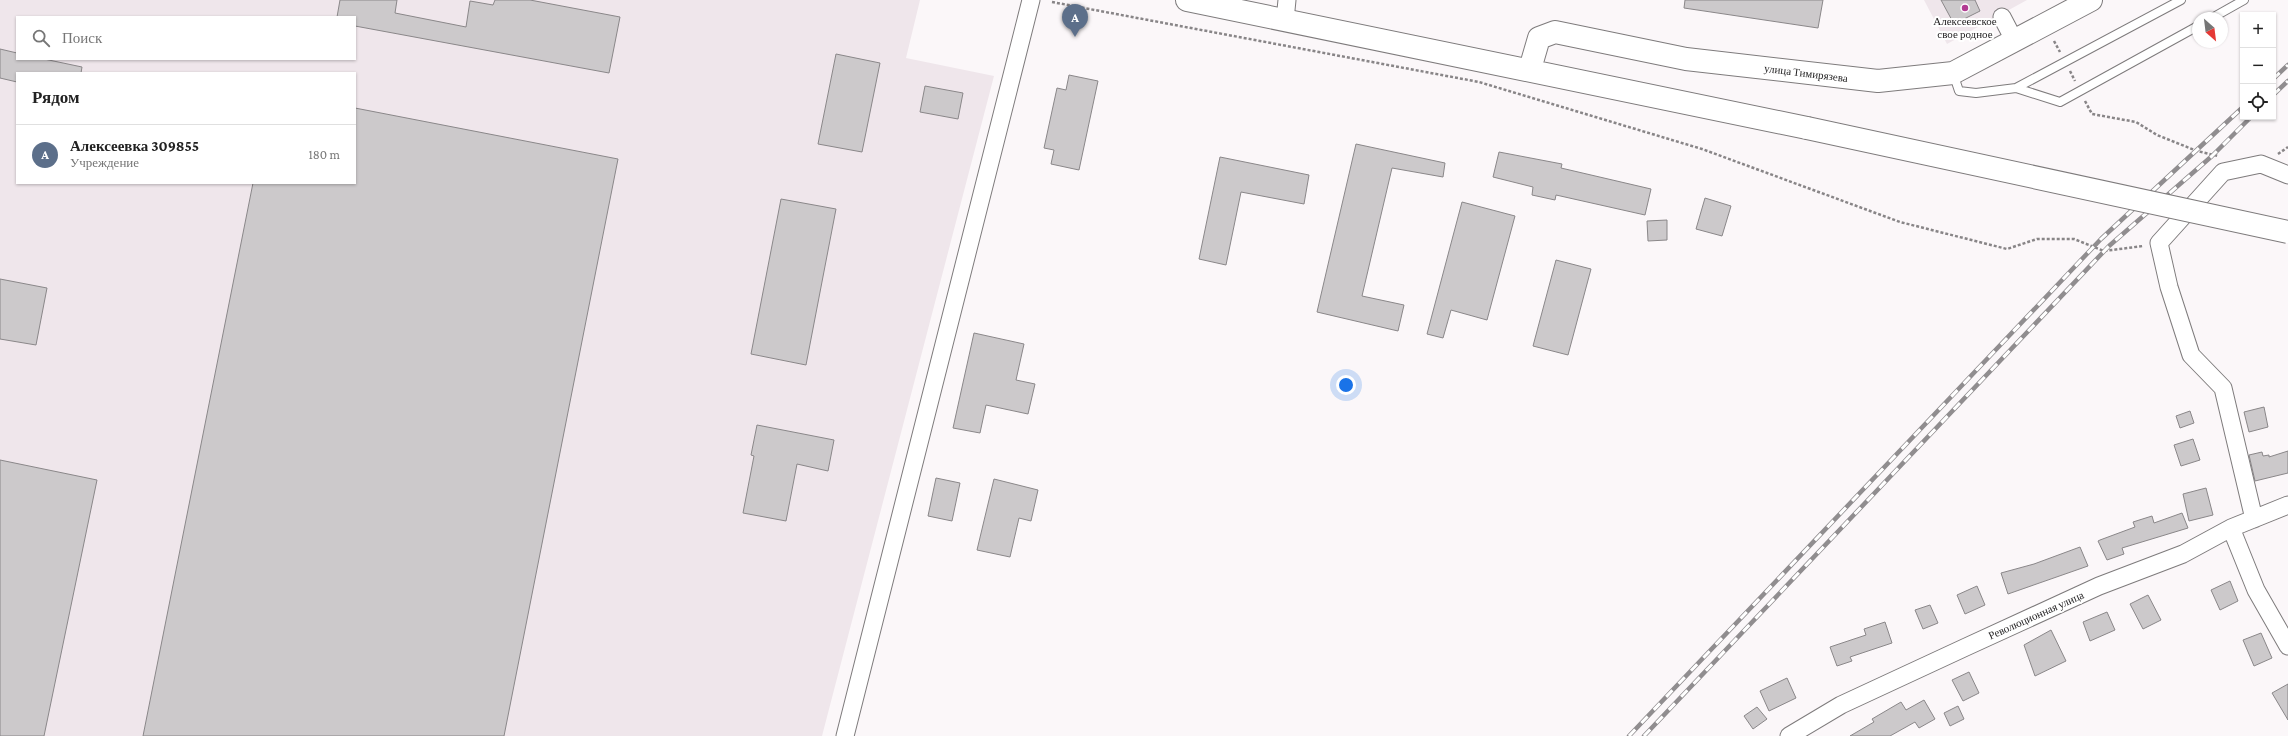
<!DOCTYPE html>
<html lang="ru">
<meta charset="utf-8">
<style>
:root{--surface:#fff;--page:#f6f6f6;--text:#222;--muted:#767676;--line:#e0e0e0;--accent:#111827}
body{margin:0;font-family:"Crimson Pro",serif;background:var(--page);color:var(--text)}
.controls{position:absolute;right:12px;top:12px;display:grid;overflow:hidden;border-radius:0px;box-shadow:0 1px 3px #0004}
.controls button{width:36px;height:36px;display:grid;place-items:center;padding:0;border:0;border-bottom:1px solid var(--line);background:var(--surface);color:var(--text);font:20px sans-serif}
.compass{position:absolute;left:2192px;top:12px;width:36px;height:36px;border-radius:50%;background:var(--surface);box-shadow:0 1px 3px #0004;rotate:152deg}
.you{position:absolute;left:1346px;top:385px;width:14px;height:14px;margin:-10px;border:3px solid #fff;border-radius:50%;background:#1a73e8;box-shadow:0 0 0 6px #1a73e833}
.badge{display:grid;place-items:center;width:26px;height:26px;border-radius:50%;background:var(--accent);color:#fff;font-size:13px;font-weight:700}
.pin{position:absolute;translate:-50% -33px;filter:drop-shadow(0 1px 2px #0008)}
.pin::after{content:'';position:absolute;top:21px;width:14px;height:12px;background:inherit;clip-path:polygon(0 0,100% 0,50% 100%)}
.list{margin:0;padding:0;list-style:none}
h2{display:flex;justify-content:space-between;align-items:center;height:52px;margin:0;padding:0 16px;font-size:17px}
h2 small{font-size:13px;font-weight:400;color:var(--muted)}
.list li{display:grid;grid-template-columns:26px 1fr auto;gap:12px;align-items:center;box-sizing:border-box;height:60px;padding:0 16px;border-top:1px solid var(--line)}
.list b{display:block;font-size:15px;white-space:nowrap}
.list p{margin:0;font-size:13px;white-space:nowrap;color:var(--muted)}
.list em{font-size:13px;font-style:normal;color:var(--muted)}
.icon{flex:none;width:22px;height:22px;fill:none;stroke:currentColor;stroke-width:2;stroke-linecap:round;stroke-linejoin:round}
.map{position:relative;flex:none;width:2288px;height:736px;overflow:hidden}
.search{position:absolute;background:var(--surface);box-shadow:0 1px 3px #0004;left:16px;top:16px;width:340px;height:44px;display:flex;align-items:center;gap:10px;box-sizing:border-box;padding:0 14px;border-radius:0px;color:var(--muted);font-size:15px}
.panel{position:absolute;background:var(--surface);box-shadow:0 1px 3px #0004;left:16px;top:72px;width:340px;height:112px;border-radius:0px}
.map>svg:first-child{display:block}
.built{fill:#efe6eb;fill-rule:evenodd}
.building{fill:#ccc9cb;stroke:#8a8789}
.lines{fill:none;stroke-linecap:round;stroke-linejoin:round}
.lane-casing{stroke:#7e7b7c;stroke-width:10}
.street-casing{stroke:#7e7b7c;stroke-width:19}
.secondary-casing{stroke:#7e7b7c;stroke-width:24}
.path{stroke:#888587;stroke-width:2.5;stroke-dasharray:3 2;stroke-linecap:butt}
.lane{stroke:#fff;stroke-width:8}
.street{stroke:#fff;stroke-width:17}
.secondary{stroke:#fff;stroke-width:22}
.rail-casing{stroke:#908d8f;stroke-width:4.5}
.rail{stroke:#fff;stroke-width:3;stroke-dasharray:9;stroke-linecap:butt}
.secondary-bridge-casing{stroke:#7e7b7c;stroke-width:24;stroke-linecap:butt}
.secondary-bridge{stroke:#fff;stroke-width:22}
.poi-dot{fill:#b23c93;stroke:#fff;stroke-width:1.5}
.labels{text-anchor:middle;stroke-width:4;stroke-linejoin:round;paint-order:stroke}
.poi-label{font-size:11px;fill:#1e1d1e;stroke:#fff}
.street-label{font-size:11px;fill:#1e1d1e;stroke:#fff}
</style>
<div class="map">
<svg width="2288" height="736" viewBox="0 0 2288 736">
<rect width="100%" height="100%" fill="#fbf7f9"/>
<path class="built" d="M 0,0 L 920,0 L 906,58 L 994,76 L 822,736 L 0,736 ZM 17,17 L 355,17 L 355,59 L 17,59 ZM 17,73 L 355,73 L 355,183 L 17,183 Z
M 1924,0 L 2027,0 L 1947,44 Z"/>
<path class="building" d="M 340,0 L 397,0 L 395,13 L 466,27 L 470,1 L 493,5 L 495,0 L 530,0 L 620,17 L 609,73 L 355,26 L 355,17 L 337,17 Z
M 1685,0 L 1823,0 L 1818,28 L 1684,8 Z
M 1941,0 L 1975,0 L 1980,11 L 1954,24 Z
M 0,49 L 17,53 L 17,59 L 44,59 L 82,67 L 81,73 L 17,73 L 17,82 L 0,78 Z
M 836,54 L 880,63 L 862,152 L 818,144 Z
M 1069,75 L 1098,81 L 1079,170 L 1051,164 L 1054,150 L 1044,148 L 1057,88 L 1066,90 Z
M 925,86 L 963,93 L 958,119 L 920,112 Z
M 355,108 L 618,159 L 504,736 L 143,736 L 253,183 L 355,183 Z
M 1356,144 L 1445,163 L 1443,177 L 1392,168 L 1362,296 L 1404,305 L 1398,331 L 1317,312 Z
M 1499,152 L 1562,164 L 1561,168 L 1651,189 L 1645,215 L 1556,195 L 1555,200 L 1532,195 L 1533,187 L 1493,177 Z
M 1220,157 L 1309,175 L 1304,204 L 1241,192 L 1226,265 L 1199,259 Z
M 1705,198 L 1731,206 L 1722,236 L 1696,229 Z
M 781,199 L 836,209 L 806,365 L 751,354 Z
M 1462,202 L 1515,216 L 1487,320 L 1451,310 L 1443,338 L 1427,334 Z
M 1667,220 L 1667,240 L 1648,241 L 1647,221 Z
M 1556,260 L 1591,269 L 1568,355 L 1533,346 Z
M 0,279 L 47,288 L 36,345 L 0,339 Z
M 974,333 L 1024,344 L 1016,380 L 1035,384 L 1028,414 L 986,405 L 980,433 L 953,428 Z
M 2264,407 L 2268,427 L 2249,432 L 2244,412 Z
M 2190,411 L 2194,423 L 2180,428 L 2176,416 Z
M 757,425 L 834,440 L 828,471 L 797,464 L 786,521 L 743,513 L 754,456 L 751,455 Z
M 2193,439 L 2200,460 L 2181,466 L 2174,445 Z
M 2288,451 L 2288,473 L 2255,481 L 2249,455 L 2262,452 L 2263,456 L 2269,455 L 2269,457 Z
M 0,460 L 97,480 L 44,736 L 0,736 Z
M 936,478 L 960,483 L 952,521 L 928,516 Z
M 994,479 L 1038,490 L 1031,521 L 1019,518 L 1010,557 L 977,550 Z
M 2206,488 L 2213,515 L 2189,521 L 2183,494 Z
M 2182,513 L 2188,528 L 2122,548 L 2124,554 L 2107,560 L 2098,541 L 2100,540 L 2135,527 L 2133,522 L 2152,516 L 2154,523 Z
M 2080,547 L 2088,566 L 2008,594 L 2001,573 L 2034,564 Z
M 2230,581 L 2238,601 L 2220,610 L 2211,590 Z
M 1977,586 L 1985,605 L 1965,614 L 1957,595 Z
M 2148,595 L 2161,620 L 2143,629 L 2130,604 Z
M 1930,605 L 1938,623 L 1923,629 L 1915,610 Z
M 2107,612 L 2115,630 L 2090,641 L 2083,622 Z
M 1885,622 L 1892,643 L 1850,657 L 1852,661 L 1837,666 L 1830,647 L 1866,635 L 1864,629 Z
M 2051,630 L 2066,661 L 2035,676 L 2024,645 Z
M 2261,633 L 2272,658 L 2254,666 L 2243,640 Z
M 1969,672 L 1979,693 L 1963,701 L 1952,680 Z
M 1787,678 L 1796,698 L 1769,711 L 1760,691 Z
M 2288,684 L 2288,720 L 2272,693 Z
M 1924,700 L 1935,719 L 1919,728 L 1915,722 L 1890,736 L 1850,736 L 1874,722 L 1872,719 L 1901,702 L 1906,710 Z
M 1958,706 L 1964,719 L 1950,726 L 1944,713 Z
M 1757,707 L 1767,719 L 1753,729 L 1744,716 Z"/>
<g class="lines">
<defs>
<path id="lane" d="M 2212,18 L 2244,0
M 1953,73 L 1959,91 L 1976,93 L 2016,88 L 2181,0
M 2016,88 L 2060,102 L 2198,26"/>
<path id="street" d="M 2002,17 L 2014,40
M 1285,20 L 1287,0
M 2254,519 L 2223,388 L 2191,355 L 2169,287 L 2159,243 L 2223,172 L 2261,164 L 2288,175
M 2231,528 L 2256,590 L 2288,646
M 845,736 L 1031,0
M 1789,736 L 1841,705 L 1966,647 L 2099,586 L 2183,554 L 2231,528 L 2288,505"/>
<path id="secondary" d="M 1187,0 L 1807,128
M 1530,69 L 1539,38 L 1555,32 L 1686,59 L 1878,81 L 1953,73 L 2091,0"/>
</defs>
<use href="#lane" class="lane-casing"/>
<use href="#street" class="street-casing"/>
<use href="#secondary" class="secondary-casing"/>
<path class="path" d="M 1052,2 L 1479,82 L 1702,149 L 1900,222 L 2007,249 L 2037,239 L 2074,239 L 2104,251 L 2143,246
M 2054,41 L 2060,52
M 2070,71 L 2075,81
M 2085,101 L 2092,114 L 2136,122 L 2157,135 L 2197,151 L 2218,156
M 2278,154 L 2288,147"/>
<use href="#lane" class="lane"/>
<use href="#street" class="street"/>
<use href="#secondary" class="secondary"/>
<defs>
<path id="rail" d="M 2273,79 L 2288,65
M 2273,95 L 2288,81
M 1629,736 L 2101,239 L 2243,107
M 1644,736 L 2109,246 L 2212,156 L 2251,117"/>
</defs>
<use href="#rail" class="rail-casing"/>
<use href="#rail" class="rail"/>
<defs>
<path id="secondary-bridge" d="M 1807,128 L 2288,232"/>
</defs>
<use href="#secondary-bridge" class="secondary-bridge-casing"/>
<use href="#secondary-bridge" class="secondary-bridge"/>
</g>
<circle class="poi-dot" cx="1965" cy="8" r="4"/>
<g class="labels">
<g class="poi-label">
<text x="1965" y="25">Алексеевское<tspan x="1965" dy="13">свое родное</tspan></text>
</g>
<g class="street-label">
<text transform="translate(1806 73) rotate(7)" y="4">улица Тимирязева</text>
<text transform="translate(2036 615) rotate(-24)" y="4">Революционная улица</text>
</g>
</g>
</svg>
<div class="controls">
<button>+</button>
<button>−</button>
<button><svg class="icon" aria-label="locate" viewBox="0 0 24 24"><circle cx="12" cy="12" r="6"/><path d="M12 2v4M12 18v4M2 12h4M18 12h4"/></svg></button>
</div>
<svg class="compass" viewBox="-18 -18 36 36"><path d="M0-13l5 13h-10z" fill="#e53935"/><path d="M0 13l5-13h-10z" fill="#767676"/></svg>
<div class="you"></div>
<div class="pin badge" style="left:1075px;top:37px;background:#5c6f8a">A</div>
<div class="search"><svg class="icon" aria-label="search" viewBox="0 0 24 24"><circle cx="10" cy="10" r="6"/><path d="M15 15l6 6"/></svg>Поиск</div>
<section class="panel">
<h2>Рядом<small></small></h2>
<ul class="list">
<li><span class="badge" style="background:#5c6f8a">A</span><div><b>Алексеевка 309855</b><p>Учреждение</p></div><em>180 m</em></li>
</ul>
</section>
</div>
